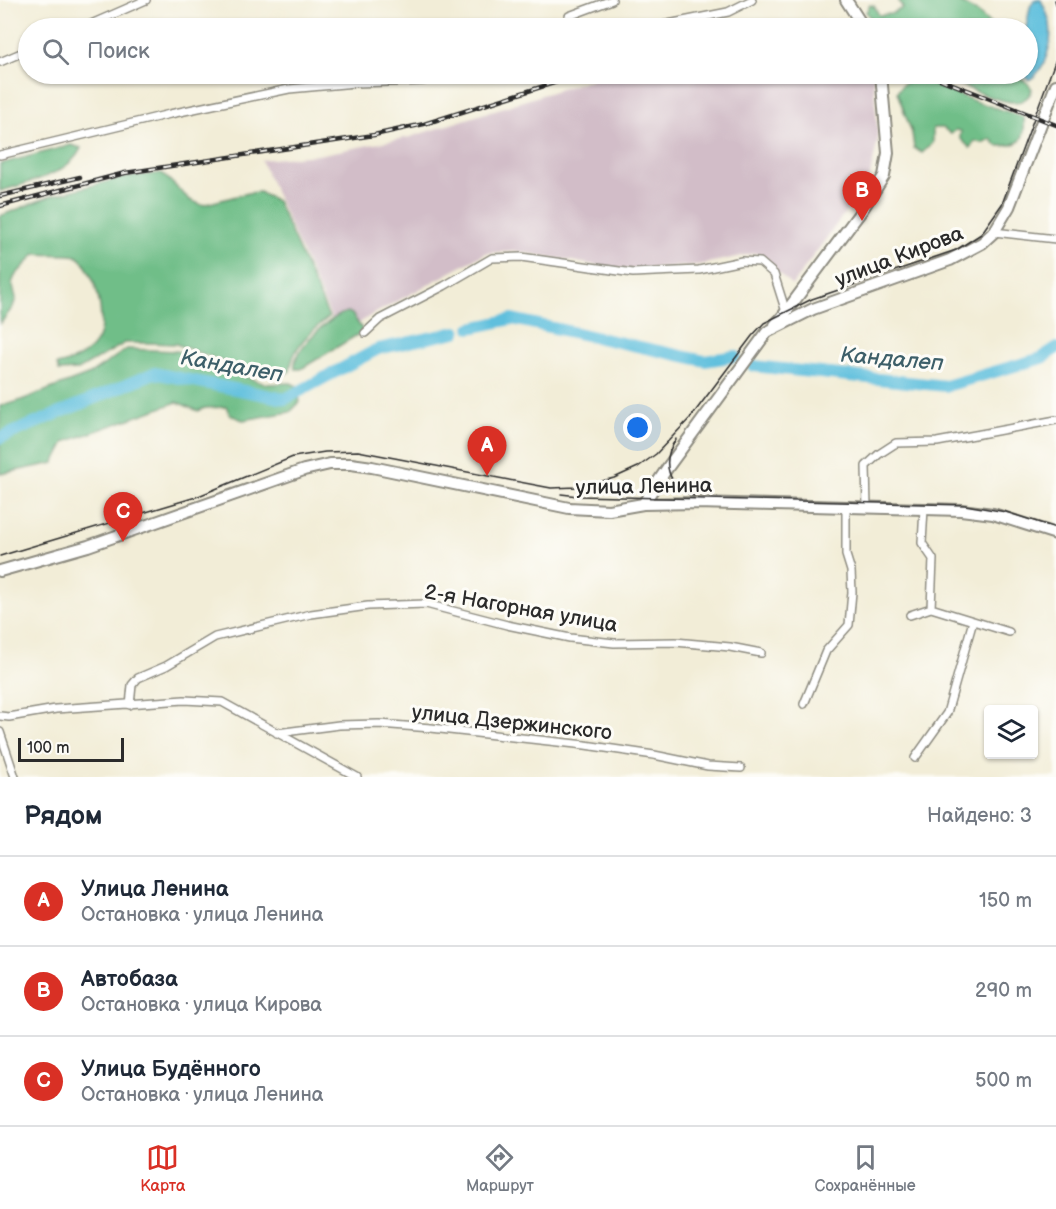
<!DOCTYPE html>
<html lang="ru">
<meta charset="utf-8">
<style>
:root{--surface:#fff;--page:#f2f2f3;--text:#1f2937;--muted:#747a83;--line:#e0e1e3;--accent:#d93025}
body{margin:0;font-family:"Balsamiq Sans",sans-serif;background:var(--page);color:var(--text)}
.controls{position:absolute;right:18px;bottom:18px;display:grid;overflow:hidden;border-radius:6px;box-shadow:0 2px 4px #0004}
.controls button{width:54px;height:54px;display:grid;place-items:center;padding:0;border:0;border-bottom:2px solid var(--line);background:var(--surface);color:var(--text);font:30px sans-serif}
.scale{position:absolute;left:18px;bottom:15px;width:106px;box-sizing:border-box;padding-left:6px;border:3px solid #2b2b2b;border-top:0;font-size:16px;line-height:21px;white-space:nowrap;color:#2b2b2b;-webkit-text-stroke:4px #fdfcf7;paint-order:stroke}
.you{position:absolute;left:638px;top:428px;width:21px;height:21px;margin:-15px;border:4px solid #fff;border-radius:50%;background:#1a73e8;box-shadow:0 0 0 9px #1a73e833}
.badge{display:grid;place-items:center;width:39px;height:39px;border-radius:50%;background:var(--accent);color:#fff;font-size:20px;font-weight:700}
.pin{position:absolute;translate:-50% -50px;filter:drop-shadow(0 2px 3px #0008)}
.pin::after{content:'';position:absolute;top:32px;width:21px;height:18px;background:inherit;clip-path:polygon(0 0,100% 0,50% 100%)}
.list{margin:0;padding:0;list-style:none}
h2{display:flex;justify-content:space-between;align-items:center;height:78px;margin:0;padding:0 24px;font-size:26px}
h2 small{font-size:20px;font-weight:400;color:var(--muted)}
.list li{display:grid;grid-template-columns:39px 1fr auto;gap:18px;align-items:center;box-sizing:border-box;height:90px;padding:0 24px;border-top:2px solid var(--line)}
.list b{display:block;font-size:22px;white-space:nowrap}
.list p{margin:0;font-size:20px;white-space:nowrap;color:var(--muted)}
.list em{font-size:20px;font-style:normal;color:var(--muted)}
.icon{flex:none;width:33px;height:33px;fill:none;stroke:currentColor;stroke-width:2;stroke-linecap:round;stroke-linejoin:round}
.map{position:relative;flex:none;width:1056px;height:777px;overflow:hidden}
.search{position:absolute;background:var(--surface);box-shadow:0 2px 4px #0004;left:18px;right:18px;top:18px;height:66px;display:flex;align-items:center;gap:15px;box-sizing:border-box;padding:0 21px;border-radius:33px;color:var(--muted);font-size:22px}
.sheet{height:348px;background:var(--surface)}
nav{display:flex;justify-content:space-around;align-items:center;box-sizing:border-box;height:84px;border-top:2px solid var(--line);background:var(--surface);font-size:16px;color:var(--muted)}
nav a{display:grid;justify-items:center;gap:3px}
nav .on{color:var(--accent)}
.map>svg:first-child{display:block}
.industrial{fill:#d2bdc8}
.forest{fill:#6fbe88;stroke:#4d745a;stroke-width:1.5}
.water{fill:#5fbfdd;stroke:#457584;stroke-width:1.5}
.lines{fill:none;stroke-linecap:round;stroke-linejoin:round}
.river{stroke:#5fbfdd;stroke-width:12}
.street-casing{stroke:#8e8c81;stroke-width:10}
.secondary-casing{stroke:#8e8c81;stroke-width:14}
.street{stroke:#fff;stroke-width:7}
.secondary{stroke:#fff;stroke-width:10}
.tram{stroke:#2b2b2b;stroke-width:1.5}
.rail-casing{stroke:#2b2b2b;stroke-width:4.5}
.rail{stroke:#fdfcf7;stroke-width:2;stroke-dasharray:7;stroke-linecap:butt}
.labels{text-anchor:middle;stroke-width:6;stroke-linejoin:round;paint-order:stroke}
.street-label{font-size:21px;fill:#2b2b2b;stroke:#fdfcf7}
.water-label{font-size:22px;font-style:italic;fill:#3d5f69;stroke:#fdfcf7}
</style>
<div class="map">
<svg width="1056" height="777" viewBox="0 0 1056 777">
<rect width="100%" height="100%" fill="#fdfcf7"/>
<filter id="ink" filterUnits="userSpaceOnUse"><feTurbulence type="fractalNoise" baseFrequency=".0167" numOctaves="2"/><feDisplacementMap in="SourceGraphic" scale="12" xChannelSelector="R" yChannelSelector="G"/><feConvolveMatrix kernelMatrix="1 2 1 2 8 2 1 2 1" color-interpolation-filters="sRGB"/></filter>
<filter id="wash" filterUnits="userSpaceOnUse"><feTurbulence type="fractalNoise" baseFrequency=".008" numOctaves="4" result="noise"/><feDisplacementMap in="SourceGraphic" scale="24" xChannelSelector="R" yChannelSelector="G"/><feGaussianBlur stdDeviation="1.35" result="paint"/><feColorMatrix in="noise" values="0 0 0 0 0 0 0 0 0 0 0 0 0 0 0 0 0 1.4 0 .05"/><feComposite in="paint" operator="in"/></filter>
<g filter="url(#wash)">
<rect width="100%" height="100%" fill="#f2edd7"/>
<path class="industrial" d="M 608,74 L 873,74 L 878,139 L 869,180 L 792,285 L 756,253 L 699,265 L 634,270 L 600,266 L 516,251 L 486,253 L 368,317 L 340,337 L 261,160 L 318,155 L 410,137 Z"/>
<path class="forest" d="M 900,0 L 956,0 L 979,13 L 994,28 L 878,28 L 866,12 L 870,5 L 874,6 L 879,15 L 891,14 L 903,8 L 899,2 Z
M 935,74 C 960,73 1019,65 1032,89 C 1030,97 1023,102 1015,102 C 994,102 955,82 935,74 Z
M 917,77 L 974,101 L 1024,117 C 1026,142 1020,146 997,146 L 991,139 L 982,143 L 975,141 L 970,148 L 960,138 L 961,131 L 956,130 L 951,134 L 943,128 L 933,128 L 933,143 L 922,153 L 914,148 L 912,133 L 897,92 L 903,84 Z
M 71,145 L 81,148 C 69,175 26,183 0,191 L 0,164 Z
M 162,173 L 190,200 L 202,205 L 248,193 L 259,192 L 277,201 L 329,317 C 311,331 292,347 290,371 L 285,374 L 260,375 L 176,344 L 147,343 L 125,343 L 78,370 L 59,371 L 57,365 C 72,362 91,354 98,338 C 107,319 95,267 76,256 C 72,254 44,255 35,254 L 15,276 L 12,283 L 16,298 L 13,307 L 0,324 L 0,216 L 51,196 L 125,177 Z
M 348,312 L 352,314 L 362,329 L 362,332 L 301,369 L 295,369 C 291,350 331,315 348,312 Z
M 127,349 L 177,351 L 265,384 L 291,383 L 297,386 L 300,402 L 290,412 L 243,420 L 230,415 L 227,407 L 205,408 L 198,411 L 177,402 L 65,442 L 54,463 L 0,474 L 0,406 L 16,402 L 90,374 Z"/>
<path class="water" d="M 1034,0 L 1041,0 C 1045,8 1048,15 1050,23 C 1053,41 1046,71 1029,80 L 1020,74 L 1028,74 L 1026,28 L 1030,7 Z"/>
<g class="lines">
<path class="river" d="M 471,328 L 512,319 L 705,361 L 735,356
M 753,366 L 946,386 L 1042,358 L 1056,348
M 0,438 L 154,373 L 285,399 L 378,349 L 456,332"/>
</g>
</g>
<g filter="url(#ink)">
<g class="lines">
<defs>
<path id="street" d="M 569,16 L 612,0
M 82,28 L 146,0
M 648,28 L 728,12 L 752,0
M 0,62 L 28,50
M 0,155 L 170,114 L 289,89 L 355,83 L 421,81 L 458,74
M 994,232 L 1056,239
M 365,333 L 380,319 L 444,286 L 492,258 L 521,257 L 633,273 L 699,270 L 742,261 L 760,262 L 774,274 L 786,312
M 867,508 L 866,466 L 879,454 L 896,443 L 937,442 L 1056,420
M 924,509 L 922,543 L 933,559 L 931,608 L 1009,632
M 910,615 L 931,608
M 804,704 L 826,651 L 849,625 L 852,592 L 851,571 L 846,555 L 846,507
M 130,705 L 132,685 L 138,678 L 166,666 L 215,637 L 311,614 L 368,606 L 426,604 L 507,625 L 570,638 L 614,643 L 675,642 L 730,647 L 761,653
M 0,716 L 9,717 L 56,709 L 184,700 L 222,702 L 357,777
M 0,732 L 15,777
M 277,733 L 339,725 L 379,724 L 431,728 L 585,745 L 654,755 L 708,766 L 741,768
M 915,758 L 947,713 L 973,621"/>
<path id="secondary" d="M 846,0 L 864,28
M 775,325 L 783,316 L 862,210 L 884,176 L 888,153 L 881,74
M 643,504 L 668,467 L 767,332 L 813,309 L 950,260 L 982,243 L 994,232 L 1009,207 L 1056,85
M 0,571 L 88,546 L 304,470 L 330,464 L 351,464 L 372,467 L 569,508 L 609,510 L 643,504 L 698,503 L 961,510 L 993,514 L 1056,534"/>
</defs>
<use href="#street" class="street-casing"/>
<use href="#secondary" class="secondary-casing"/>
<use href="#street" class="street"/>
<use href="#secondary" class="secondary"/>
<path class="tram" d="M 1055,0 L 1056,4
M 676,439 C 660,462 668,487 694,496
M 561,494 L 578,496 L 965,505 L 1006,512 L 1056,528
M 0,556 L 196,497 L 293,457 L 325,452 L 358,451 L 551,488 L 578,487 L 614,478 L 638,467 L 656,454 L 691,417 L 752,336 L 764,323 L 812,299 L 956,250 L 981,234 L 1002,204 L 1056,59"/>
<defs>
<path id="rail" d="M 927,74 L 1056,125
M 0,196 L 80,177
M 0,206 L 125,173 L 374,135 L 424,124 L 582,74"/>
</defs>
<use href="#rail" class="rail-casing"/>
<use href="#rail" class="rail"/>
</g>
</g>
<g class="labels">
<g class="street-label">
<text transform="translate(899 256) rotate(-21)" y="7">улица Кирова</text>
<text transform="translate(644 486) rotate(-1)" y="7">улица Ленина</text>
<text transform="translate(521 608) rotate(10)" y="7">2-я Нагорная улица</text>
<text transform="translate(512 722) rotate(6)" y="7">улица Дзержинского</text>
</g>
<g class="water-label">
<text transform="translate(892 358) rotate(5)" y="8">Кандалеп</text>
<text transform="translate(232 365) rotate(10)" y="8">Кандалеп</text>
</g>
</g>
</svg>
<div class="controls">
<button><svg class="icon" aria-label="layers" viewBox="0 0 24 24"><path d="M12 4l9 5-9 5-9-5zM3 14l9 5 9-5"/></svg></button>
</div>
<div class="scale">100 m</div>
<div class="you"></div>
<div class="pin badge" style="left:487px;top:476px">A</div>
<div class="pin badge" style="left:862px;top:221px">B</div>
<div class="pin badge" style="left:123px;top:542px">C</div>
<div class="search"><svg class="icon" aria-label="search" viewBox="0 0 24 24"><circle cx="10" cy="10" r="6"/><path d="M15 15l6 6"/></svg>Поиск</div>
</div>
<section class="sheet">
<h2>Рядом<small>Найдено: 3</small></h2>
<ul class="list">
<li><span class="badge">A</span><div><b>Улица Ленина</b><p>Остановка · улица Ленина</p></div><em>150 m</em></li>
<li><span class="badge">B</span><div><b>Автобаза</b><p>Остановка · улица Кирова</p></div><em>290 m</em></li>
<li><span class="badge">C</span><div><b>Улица Будённого</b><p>Остановка · улица Ленина</p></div><em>500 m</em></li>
</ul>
</section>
<nav>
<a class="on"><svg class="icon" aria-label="map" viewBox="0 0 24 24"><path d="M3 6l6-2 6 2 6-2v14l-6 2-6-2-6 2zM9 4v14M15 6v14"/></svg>Карта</a>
<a><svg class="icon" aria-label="directions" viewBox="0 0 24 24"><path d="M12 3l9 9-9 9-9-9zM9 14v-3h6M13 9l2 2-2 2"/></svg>Маршрут</a>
<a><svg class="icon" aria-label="saved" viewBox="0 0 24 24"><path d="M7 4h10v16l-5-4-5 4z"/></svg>Сохранённые</a>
</nav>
